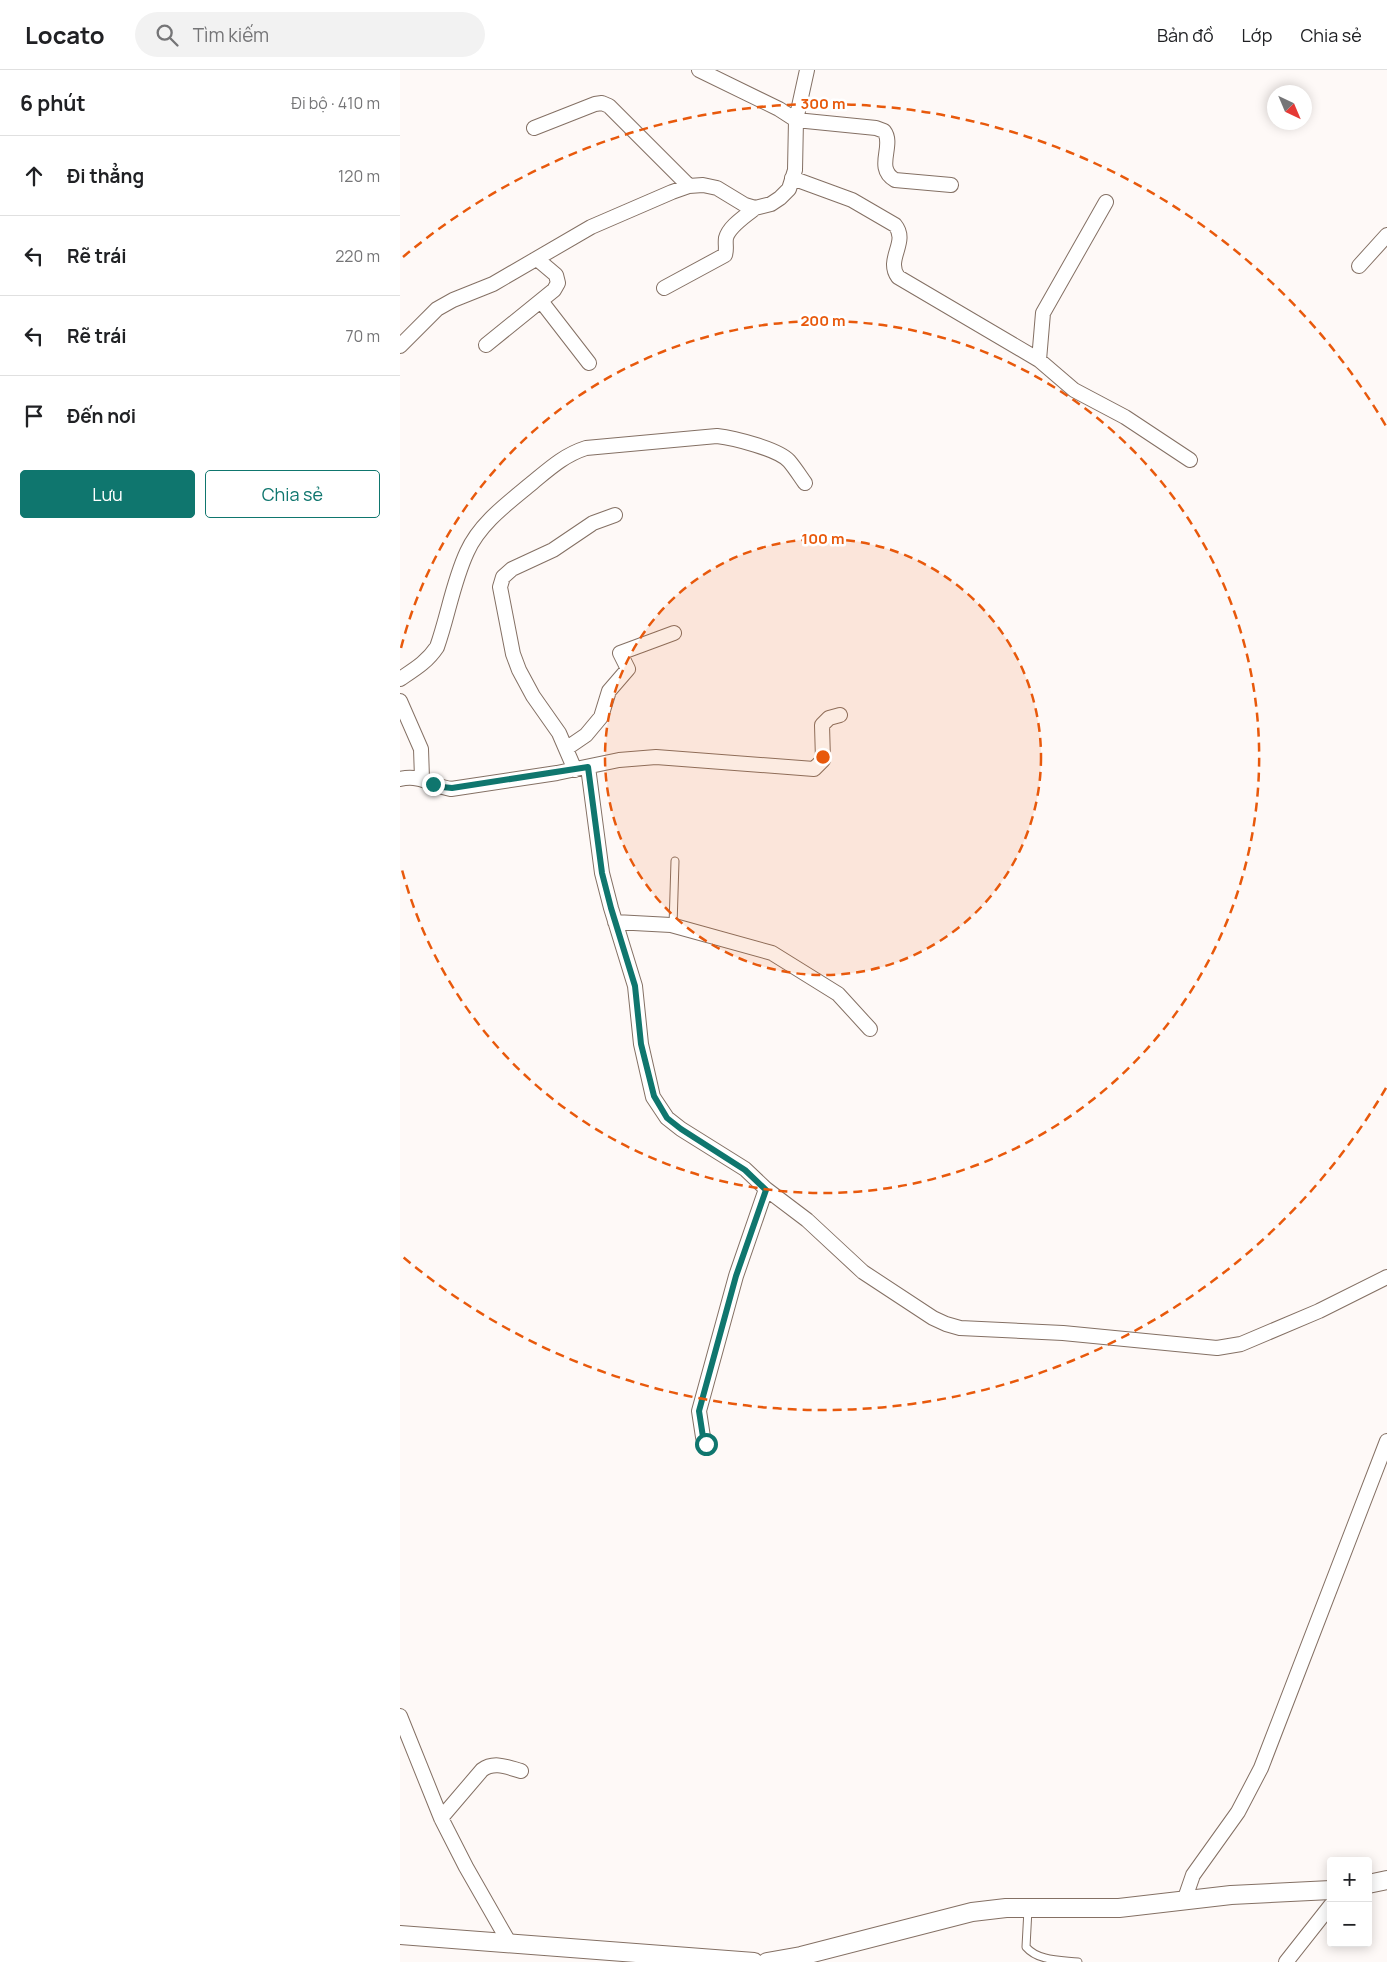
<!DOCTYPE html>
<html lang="vi">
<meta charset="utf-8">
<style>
:root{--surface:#fff;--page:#f2f2f2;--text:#202124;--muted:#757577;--line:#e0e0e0;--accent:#0f766e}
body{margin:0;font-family:Manrope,sans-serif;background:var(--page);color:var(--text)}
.controls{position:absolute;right:15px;bottom:15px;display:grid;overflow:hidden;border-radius:5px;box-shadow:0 2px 12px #0003}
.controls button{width:45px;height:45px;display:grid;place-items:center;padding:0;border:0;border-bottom:1px solid var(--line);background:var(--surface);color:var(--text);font:25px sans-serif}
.compass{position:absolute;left:867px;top:15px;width:45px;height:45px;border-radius:50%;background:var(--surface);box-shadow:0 2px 12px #0003;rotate:136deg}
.stop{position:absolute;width:15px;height:15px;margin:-11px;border:4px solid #0f766e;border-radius:50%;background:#fff}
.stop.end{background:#0f766e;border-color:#fff;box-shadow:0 1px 5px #0008}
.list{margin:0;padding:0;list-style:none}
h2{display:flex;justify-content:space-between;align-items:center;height:65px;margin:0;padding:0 20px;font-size:21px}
h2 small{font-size:16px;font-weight:400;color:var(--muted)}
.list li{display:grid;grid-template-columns:32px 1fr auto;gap:15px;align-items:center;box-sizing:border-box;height:80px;padding:0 20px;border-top:1px solid var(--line)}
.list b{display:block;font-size:19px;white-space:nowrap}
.list em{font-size:16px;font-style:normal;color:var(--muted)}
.actions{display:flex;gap:10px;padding:15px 20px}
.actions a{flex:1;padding:11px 0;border:1px solid var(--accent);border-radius:5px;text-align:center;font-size:18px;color:var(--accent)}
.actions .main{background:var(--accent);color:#fff}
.icon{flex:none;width:28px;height:28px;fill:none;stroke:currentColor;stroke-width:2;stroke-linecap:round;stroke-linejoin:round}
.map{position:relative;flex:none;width:987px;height:1892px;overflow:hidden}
header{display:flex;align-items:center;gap:30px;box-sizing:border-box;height:70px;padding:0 25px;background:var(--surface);border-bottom:1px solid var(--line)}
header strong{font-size:24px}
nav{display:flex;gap:28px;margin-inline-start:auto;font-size:18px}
.search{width:350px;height:45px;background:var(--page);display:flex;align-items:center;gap:12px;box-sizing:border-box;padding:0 18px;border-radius:28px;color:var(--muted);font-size:19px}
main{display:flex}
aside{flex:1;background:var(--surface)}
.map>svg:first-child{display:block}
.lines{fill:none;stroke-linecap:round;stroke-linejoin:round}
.service-casing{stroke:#847064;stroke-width:9}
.minor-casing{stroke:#847064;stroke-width:16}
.tertiary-casing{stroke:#847064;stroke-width:20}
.service{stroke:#fff;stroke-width:7}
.minor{stroke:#fff;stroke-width:14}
.tertiary{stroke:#fff;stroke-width:18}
.route{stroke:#0f766e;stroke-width:6}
.ring{fill:none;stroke:#e8590c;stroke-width:2.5;stroke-dasharray:9 6}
.centre{fill:#e8590c;stroke:#fff;stroke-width:2.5}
.ring-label{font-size:15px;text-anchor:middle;font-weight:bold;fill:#e8590c;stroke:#fff;stroke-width:5;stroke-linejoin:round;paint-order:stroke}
</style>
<header>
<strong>Locato</strong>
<div class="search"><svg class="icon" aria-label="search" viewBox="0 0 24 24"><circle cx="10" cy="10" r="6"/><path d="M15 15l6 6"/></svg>Tìm kiếm</div>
<nav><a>Bản đồ</a><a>Lớp</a><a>Chia sẻ</a></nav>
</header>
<main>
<aside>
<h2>6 phút<small>Đi bộ · 410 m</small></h2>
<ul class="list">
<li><svg class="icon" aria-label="ahead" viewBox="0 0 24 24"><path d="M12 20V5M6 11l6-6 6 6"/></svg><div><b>Đi thẳng</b></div><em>120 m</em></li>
<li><svg class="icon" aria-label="left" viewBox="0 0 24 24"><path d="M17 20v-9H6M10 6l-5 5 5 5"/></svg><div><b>Rẽ trái</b></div><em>220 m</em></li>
<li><svg class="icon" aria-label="left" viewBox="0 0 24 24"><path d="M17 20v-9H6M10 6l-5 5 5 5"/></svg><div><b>Rẽ trái</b></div><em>70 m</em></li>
<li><svg class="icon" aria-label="arrive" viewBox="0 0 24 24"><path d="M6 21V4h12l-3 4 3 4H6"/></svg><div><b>Đến nơi</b></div></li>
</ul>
<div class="actions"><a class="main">Lưu</a><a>Chia sẻ</a></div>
</aside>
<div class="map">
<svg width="987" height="1892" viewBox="0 0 987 1892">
<rect width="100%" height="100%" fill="#fef9f7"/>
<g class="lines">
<defs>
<path id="service" d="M 273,856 L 275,791
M 628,1839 L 626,1877 C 638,1891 660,1890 678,1892"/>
<path id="minor" d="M 299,0 L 379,39 L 396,50 L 476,58 L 484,61 C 495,75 474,98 495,110 L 551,115
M 134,58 L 195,34 L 202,33 L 209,36 L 289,116
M 392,108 L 452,130 L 495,155 C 509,172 485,189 498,207 L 639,290 L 674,320 L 725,347 L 790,390
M 959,196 L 987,165
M 264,218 L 325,185 C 327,179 325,174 326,168 C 329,156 346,146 355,138
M 141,231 L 189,293
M 86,275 L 154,220 L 158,213 L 156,205 L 137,189
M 0,276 L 37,239 L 53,230 L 93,214 L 191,157 L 272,122 L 289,116 L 303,115 L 317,118 L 345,135 L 355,138 L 371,134 L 380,128 L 389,119 L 395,100 L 396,50 L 407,0
M 639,290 L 643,243 L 706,132
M 0,609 C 15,599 27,592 37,577 C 48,546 53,512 67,482 C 80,453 108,433 132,413 C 149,399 164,385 186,378 L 317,366 C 334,368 378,379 389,391 C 395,398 400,406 405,413
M 0,631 L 21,679 L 22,708
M 167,678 L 186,665 L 201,647 L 209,621 L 228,599 L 220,583 L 274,563
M 188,697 L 202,803 L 211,838 L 235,916 L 241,974 L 253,1027 L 267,1048 L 281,1059 L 345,1099 L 366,1119 L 407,1150 L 463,1202 L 533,1248 L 546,1254 L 560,1258 L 663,1263 L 817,1278 L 841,1274 L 919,1241 L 987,1207
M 175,700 L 159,663 L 133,626 L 119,600 L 113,584 L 100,517 L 103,507 L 112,499 L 153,480 L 193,453 L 215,445
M 0,709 C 21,704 32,716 51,719 L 157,703 L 219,690 L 256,687 L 414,699 L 423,690 L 422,655 L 429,648 L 440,645
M 215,852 L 271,855 L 372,883 L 438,924 L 470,959
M 306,1374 L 303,1367 L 299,1341 L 336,1206 L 366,1119
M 0,1646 L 41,1748 L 66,1797 L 110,1874
M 41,1748 L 82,1700 C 94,1691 107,1697 121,1701
M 784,1831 L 793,1805 L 838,1742 L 861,1698 L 987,1371
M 886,1892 L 931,1835"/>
<path id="tertiary" d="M 968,1814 L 987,1810
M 0,1865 L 354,1892
M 367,1892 L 401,1886 L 572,1842 L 606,1838 L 719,1838 L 831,1825 L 931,1820"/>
</defs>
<use href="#service" class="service-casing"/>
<use href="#minor" class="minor-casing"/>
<use href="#tertiary" class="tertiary-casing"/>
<use href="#service" class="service"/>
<use href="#minor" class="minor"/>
<use href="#tertiary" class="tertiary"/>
</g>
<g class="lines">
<path class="route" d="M 33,714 L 42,717 L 52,718 L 188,697 L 202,803 L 211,838 L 235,916 L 241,974 L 254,1026 L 267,1048 L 281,1059 L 345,1100 L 366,1120 L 336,1206 L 299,1341 L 303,1367 L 306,1374"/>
</g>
<circle cx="423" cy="687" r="218" fill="#e8590c" fill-opacity=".12"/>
<g class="ring">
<circle cx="423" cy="687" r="218"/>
<path d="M1 578A436 436 0 1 1 1 796"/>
<path d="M986 1018A653 653 0 0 1 3 1187M3 187A653 653 0 0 1 986 356"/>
</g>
<circle cx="423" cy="687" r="8" class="centre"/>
<g class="ring-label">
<text x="423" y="39">300 m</text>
<text x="423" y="256">200 m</text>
<text x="423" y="474">100 m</text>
</g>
</svg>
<div class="controls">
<button>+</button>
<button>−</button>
</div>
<svg class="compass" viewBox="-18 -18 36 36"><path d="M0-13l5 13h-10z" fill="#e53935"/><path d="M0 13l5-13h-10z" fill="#757577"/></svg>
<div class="stop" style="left:306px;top:1374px"></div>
<div class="stop end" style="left:33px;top:714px"></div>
</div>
</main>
